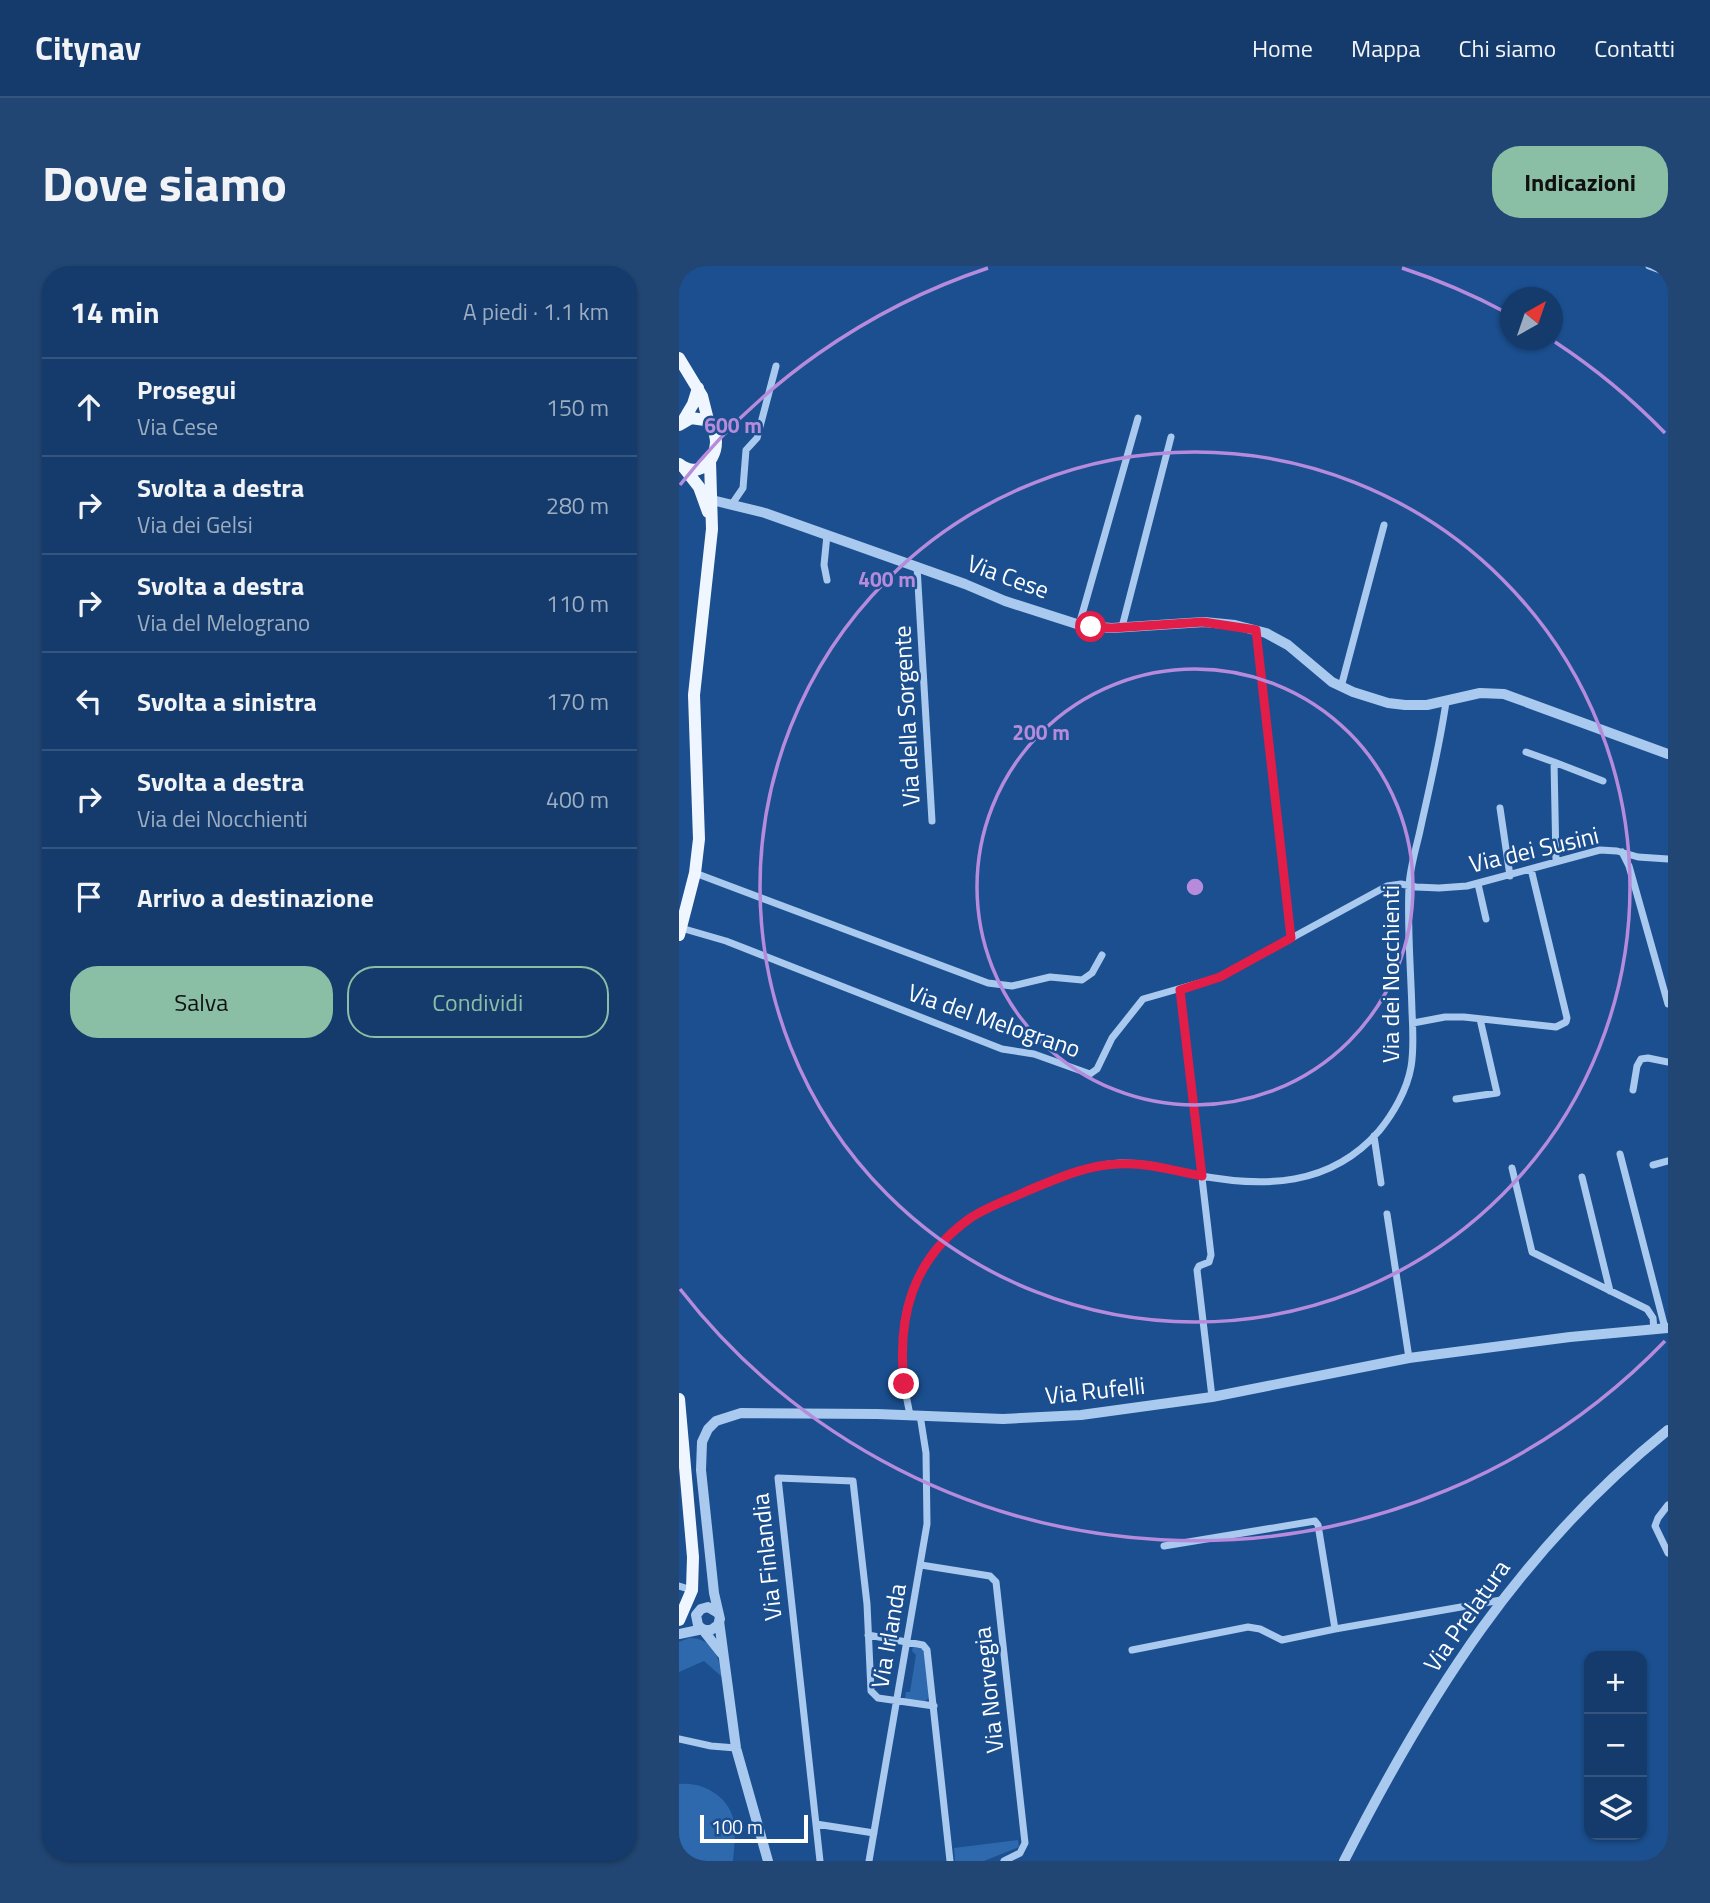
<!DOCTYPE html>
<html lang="it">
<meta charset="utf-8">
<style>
:root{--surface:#143b6b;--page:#214673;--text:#f1f3f6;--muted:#9dadc1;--line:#33557e;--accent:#8abfa5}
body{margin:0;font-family:"Titillium Web",sans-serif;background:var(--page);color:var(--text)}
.controls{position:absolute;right:21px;bottom:21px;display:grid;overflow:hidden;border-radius:14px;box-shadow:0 2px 5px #0004}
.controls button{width:63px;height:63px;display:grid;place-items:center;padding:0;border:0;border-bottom:2px solid var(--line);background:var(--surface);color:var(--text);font:35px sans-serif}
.compass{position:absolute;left:821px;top:21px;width:63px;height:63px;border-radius:50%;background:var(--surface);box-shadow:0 2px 5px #0004;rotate:40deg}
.scale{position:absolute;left:21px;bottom:18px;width:108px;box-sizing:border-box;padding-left:7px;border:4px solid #fff;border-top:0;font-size:19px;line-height:24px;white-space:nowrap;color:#fff;-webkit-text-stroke:5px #1b4f8f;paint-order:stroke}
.stop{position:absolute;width:21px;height:21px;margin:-16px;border:5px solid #e11d48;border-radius:50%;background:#fff}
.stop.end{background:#e11d48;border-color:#fff;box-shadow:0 2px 7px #0008}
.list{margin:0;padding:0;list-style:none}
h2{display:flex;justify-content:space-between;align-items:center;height:91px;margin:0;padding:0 28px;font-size:30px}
h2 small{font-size:23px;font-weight:400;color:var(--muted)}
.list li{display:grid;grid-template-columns:46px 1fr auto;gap:21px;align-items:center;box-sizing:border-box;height:98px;padding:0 28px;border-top:2px solid var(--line)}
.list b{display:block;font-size:26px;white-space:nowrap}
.list p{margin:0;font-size:23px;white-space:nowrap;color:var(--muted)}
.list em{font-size:23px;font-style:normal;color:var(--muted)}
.actions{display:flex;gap:14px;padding:21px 28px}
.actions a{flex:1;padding:16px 0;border:2px solid var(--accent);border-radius:28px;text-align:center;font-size:24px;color:var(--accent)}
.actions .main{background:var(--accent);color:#111}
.icon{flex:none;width:38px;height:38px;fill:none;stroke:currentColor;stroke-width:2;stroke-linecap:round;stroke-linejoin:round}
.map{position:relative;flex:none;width:989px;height:1595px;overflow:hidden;border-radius:28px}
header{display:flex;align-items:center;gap:42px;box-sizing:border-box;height:98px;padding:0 35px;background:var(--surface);border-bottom:2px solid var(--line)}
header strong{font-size:33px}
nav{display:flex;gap:38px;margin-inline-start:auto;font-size:24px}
.intro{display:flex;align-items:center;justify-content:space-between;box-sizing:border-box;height:168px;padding:0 42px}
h1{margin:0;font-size:49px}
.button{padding:18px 32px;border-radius:28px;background:var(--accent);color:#111;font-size:24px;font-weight:700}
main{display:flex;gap:42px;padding:0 42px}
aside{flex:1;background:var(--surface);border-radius:28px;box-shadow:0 2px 5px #0004}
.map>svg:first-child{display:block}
.green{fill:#2e69ad}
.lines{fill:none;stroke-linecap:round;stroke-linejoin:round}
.minor{stroke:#a9c9ee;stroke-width:7}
.tertiary{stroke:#a9c9ee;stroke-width:10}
.primary{stroke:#f0f6ff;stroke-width:12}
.route{stroke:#e11d48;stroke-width:9}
.ring{fill:none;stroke:#b68bdc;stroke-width:3.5}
.labels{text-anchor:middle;stroke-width:5;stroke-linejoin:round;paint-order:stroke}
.street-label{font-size:24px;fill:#fff;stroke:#1b4f8f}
.centre{fill:#b68bdc;stroke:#1b4f8f;stroke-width:3.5}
.ring-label{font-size:21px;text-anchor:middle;font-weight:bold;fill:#b68bdc;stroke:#1b4f8f;stroke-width:5;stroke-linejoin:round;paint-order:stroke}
</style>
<header>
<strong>Citynav</strong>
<nav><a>Home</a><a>Mappa</a><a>Chi siamo</a><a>Contatti</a></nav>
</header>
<div class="intro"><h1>Dove siamo</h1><a class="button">Indicazioni</a></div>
<main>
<aside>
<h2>14 min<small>A piedi · 1.1 km</small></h2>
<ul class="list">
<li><svg class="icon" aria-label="ahead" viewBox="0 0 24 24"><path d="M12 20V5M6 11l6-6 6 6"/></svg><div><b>Prosegui</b><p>Via Cese</p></div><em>150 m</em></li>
<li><svg class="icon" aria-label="right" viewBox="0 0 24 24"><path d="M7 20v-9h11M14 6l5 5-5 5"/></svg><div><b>Svolta a destra</b><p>Via dei Gelsi</p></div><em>280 m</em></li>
<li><svg class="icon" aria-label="right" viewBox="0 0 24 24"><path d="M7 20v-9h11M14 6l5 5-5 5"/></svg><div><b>Svolta a destra</b><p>Via del Melograno</p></div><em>110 m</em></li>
<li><svg class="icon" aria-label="left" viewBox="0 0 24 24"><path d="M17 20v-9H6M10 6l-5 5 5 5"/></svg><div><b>Svolta a sinistra</b></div><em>170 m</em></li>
<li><svg class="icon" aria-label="right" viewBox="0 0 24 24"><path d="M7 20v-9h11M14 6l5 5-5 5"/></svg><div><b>Svolta a destra</b><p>Via dei Nocchienti</p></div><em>400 m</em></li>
<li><svg class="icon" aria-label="arrive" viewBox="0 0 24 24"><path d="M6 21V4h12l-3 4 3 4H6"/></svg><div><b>Arrivo a destinazione</b></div></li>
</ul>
<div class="actions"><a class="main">Salva</a><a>Condividi</a></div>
</aside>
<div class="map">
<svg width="989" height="1595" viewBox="0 0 989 1595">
<rect width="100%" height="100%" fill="#1b4f8f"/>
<path class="green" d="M 10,1372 C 34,1372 40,1390 43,1411 L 25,1395 L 0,1406 L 0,1376 Z
M 234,1380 L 242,1382 L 247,1389 L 250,1432 L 246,1435 L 226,1433 L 227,1426 L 231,1426 L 237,1389 L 233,1385 Z
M 0,1518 C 24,1515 51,1531 55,1556 C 57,1569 55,1582 54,1595 L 0,1595 Z
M 339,1574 L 340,1581 L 305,1595 L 276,1595 L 275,1582 Z"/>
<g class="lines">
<path class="minor" d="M 970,0 L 989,7
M 53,238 L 64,222 L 67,184 L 78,172 L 97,100
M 238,301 L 253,555
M 148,314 L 145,299 L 148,269
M 400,359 L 459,152
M 443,361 L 492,171
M 577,364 L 612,672
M 662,421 L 705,259
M 847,486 L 875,496
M 821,542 L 831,610
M 943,586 L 950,600 L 989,738
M 877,595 L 875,496 L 924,515
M 16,607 L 309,717 L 333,720 L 371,711 L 403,714 L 413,707 L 423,689
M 799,618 L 807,653
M 2,662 L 47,675 L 323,783 L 355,788 L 411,808 L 418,803 L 433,772 L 464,733 L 541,711 L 708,620 L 722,618 L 737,621 L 760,622 L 788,620 L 921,584 L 938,585 L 959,591 L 989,593
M 501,724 L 532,989 L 530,996 L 520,1000 L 518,1004 L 533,1131
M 734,757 L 766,751 L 785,751 L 877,761 L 887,756 L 888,752 L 852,603
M 954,824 L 958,800 L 962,793 L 969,792 L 989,796
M 777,833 L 818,827 L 801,753
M 695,870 L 702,917
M 941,888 L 986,1062
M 974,899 L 989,895
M 833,902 L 853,986 L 968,1043 L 974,1052 L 975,1064
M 903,911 L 931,1025
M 708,948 L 730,1092
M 231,1149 C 214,1073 222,999 292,952 C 309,941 328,934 347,926 C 377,913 408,899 441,897 C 467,896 492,904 517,909 C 585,922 651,921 700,865 C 714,848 728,824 732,801 C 735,784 734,764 733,746 C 732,705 728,661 730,620 C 731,600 738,580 742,560 C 751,519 761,478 767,436
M 989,1239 L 979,1252 L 976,1260 L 989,1287
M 485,1280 L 636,1255 L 639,1259 L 656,1363 L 822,1334
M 242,1299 L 311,1310 L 317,1316 L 346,1577 L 341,1587 L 325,1595
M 0,1320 L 13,1324
M 189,1369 L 244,1379 L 248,1384 L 271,1595
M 453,1384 L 569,1361 L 581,1363 L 603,1374 L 656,1363
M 0,1473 L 32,1480 L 57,1482
M 137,1558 L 195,1567
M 141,1595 L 99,1212 L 174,1215 L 188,1338 L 192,1425 L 199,1432 L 255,1440
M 190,1595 L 248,1258 L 247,1187 L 241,1149"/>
<path class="tertiary" d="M 33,234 L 86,247 L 286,318 L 326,335 L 404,360 L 433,362 L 525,356 L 556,359 L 587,367 L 609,379 L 653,416 L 674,426 L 709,437 L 726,439 L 748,439 L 801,427 L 825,428 L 989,488
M 39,1347 L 29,1341 L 22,1343 L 17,1349 L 19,1359 L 24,1364 L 32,1364 L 39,1359 L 41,1353 L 35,1327 L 22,1204 L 23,1176 L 29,1163 L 37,1155 L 62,1147 L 198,1148 L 324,1153 L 402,1149 L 533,1131 L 730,1092 L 891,1071 L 989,1062
M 40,1355 L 57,1482 L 89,1595
M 24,1364 L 43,1388
M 0,1368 L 24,1363
M 665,1595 C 750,1428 841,1283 989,1164"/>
<path class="primary" d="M 0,92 L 23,130 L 30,158
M 4,155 L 14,138 L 19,122
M 0,159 L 12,152 L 26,154 C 52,174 27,220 0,198
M 6,203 L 20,221 L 29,246
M 0,669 L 16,607 L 20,573 L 15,429 L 33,263 L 31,195
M 0,1133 L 14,1291 L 13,1324 L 0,1354"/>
</g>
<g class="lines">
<path class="route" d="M 225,1118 C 218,1051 233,994 290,953 C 307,941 329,934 348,925 C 377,913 407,899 439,898 C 468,896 495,905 523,910 L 501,724 L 541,711 L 612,672 L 577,364 L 524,356 L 433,362 L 412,361"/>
</g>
<g class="ring">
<circle cx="516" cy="621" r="218"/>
<circle cx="516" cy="621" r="435"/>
<path d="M986 1075A653 653 0 0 1 1 1023M1 219A653 653 0 0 1 309 2M723 2A653 653 0 0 1 828 47M876 76A653 653 0 0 1 986 167"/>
</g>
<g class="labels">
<g class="street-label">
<text transform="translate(329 311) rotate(20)" y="8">Via Cese</text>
<text transform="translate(228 450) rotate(-93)" y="8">Via della Sorgente</text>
<text transform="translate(855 584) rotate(-13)" y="8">Via dei Susini</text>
<text transform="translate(712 708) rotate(-90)" y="8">Via dei Nocchienti</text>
<text transform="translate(315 755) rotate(19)" y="8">Via del Melograno</text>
<text transform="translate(416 1125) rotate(-6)" y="8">Via Rufelli</text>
<text transform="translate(88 1291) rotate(-96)" y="8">Via Finlandia</text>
<text transform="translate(788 1350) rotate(-55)" y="8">Via Prelatura</text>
<text transform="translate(210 1370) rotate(-80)" y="8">Via Irlanda</text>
<text transform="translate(310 1424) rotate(-96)" y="8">Via Norvegia</text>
</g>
</g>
<circle cx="516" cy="621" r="10" class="centre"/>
<g class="ring-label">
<text x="54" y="167">600 m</text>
<text x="208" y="321">400 m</text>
<text x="362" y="474">200 m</text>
</g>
</svg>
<div class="controls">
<button>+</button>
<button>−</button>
<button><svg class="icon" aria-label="layers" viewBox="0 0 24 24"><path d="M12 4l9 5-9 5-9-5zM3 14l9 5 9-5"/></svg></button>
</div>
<svg class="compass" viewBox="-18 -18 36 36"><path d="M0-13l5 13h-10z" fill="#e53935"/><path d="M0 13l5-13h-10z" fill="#9dadc1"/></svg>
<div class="scale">100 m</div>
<div class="stop" style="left:412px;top:361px"></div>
<div class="stop end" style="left:225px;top:1118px"></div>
</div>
</main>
